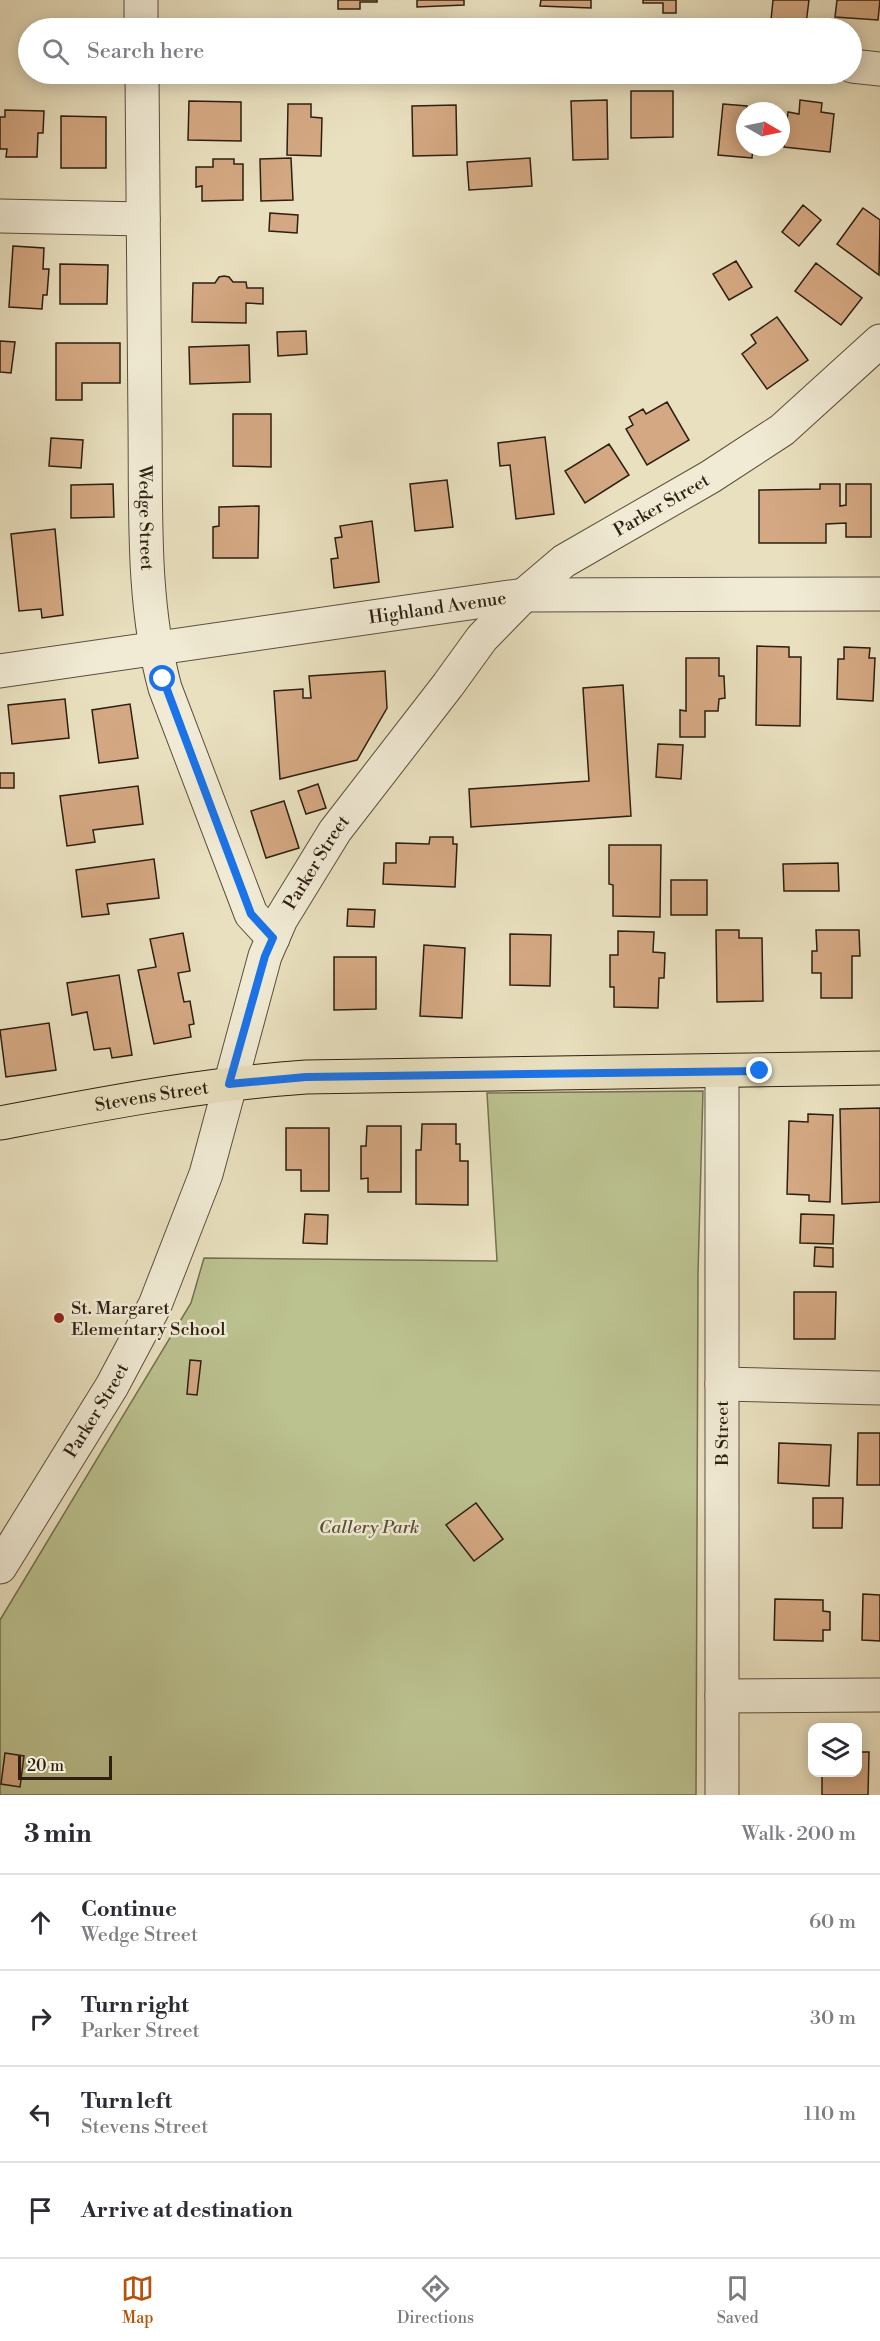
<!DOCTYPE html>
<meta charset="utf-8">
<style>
:root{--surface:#fff;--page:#f7f7f7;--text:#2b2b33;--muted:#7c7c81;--line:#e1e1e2;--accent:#b45309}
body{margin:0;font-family:"Libre Bodoni",serif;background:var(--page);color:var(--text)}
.controls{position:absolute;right:18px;bottom:18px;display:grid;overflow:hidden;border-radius:12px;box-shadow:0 3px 15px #0003}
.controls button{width:54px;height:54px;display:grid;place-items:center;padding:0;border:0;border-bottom:2px solid var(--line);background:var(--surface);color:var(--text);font:30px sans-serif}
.compass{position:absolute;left:736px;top:102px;width:54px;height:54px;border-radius:50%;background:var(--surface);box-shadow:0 3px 15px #0003;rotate:99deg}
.scale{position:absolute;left:18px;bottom:15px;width:94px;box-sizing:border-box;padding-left:6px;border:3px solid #2d1f11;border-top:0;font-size:16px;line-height:21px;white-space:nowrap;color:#2d1f11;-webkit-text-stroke:4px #f1ebd5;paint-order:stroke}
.stop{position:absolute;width:18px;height:18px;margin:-14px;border:4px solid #1a73e8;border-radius:50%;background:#fff}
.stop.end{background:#1a73e8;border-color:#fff;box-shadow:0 2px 6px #0008}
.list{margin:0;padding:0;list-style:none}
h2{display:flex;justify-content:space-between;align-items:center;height:78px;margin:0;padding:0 24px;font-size:26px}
h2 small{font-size:20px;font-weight:400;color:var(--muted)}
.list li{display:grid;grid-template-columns:39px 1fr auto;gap:18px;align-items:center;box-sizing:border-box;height:96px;padding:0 24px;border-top:2px solid var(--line)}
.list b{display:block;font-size:22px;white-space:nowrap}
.list p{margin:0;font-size:20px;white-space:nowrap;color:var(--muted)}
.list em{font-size:20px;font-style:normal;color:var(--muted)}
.icon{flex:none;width:33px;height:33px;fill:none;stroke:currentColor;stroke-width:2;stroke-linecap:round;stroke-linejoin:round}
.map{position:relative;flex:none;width:880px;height:1795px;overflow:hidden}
.search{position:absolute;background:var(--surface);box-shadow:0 3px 15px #0003;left:18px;right:18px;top:18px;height:66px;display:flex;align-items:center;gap:15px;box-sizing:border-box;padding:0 21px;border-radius:33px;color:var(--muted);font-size:22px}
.sheet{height:462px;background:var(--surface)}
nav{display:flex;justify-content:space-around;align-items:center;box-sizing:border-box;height:84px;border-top:2px solid var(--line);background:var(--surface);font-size:16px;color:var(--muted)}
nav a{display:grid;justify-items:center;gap:3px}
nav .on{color:var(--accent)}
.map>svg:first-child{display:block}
.green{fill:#bbc18f;stroke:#747050;stroke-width:1.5}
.building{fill:#d4a882;stroke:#2d1f11;stroke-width:1.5}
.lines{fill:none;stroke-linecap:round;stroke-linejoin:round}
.minor-casing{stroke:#5c4f3c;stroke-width:35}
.major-casing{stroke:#2d1f11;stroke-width:35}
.minor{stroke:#f1ebd5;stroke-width:33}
.major{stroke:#e9e0bf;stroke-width:33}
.route{stroke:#1a73e8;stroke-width:8}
.poi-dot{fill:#8f2418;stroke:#f1ebd5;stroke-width:2}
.labels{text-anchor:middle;stroke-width:5;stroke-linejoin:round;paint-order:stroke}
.street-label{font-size:18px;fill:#2d1f11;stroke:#f1ebd5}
.poi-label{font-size:18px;fill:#2d1f11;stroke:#f1ebd5;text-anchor:start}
.park-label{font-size:18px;font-style:italic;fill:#585037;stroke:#f1ebd5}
</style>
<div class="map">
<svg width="880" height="1795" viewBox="0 0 880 1795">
<rect width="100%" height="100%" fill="#e9e0bf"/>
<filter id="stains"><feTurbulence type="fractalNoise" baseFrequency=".00333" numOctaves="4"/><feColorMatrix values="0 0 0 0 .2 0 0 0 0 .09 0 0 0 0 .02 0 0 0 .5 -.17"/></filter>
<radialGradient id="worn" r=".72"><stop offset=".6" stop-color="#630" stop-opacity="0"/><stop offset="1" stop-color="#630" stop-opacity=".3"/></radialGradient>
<path class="green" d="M 703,1091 L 698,1274 L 696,1795 L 0,1795 L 0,1620 L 191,1303 L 204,1258 L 497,1261 L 487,1093 Z"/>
<path class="building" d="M 338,0 L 377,0 L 377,2 L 360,2 L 360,9 L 338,9 Z
M 417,0 L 464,0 L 464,5 L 417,7 Z
M 541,0 L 591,0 L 591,8 L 540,6 Z
M 643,0 L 676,0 L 676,13 L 663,13 L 663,3 L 643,3 Z
M 773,0 L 809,0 L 806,24 L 771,20 Z
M 837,0 L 880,0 L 878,20 L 835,17 Z
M 631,91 L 673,91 L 673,137 L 631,138 Z
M 607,100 L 608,159 L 573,160 L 571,101 Z
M 800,100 L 822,103 L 821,112 L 834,114 L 830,152 L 784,147 L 788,112 L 799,114 Z
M 189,101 L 241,102 L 241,141 L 188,140 Z
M 288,104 L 311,104 L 311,117 L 322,118 L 321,156 L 287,155 Z
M 723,104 L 747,106 L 747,111 L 745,111 L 745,147 L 753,147 L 752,158 L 718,155 Z
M 456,105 L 457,155 L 413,156 L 412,106 Z
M 5,110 L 44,111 L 43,133 L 38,133 L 37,157 L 6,157 L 7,149 L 0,149 L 0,117 L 5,117 Z
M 61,116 L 106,117 L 106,168 L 61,168 Z
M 291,158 L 293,200 L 261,201 L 260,159 Z
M 530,158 L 532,186 L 469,190 L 467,162 Z
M 213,159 L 234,159 L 234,164 L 243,164 L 243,200 L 202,201 L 202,186 L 196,187 L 196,167 L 213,167 Z
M 803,205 L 821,220 L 799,246 L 782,232 Z
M 863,208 L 880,220 L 879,275 L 837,244 Z
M 270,213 L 298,215 L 297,233 L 269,231 Z
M 13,246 L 44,248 L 43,269 L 49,269 L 47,295 L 43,295 L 42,309 L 9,307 Z
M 736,261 L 752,287 L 729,300 L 713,274 Z
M 816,263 L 862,298 L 841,325 L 795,291 Z
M 60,264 L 108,265 L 107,304 L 60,304 Z
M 224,276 L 229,277 L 233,282 L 246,282 L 247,288 L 263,288 L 263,304 L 246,303 L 246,323 L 192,322 L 193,283 L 215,283 L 219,277 Z
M 777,317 L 808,360 L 767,389 L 742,354 L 756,343 L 751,335 Z
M 306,331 L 307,354 L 278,356 L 277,332 Z
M 0,341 L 15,342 L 11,373 L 0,372 Z
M 56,343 L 120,343 L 120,383 L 82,383 L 82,400 L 56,400 Z
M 249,345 L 250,382 L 190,384 L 189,347 Z
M 667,402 L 689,440 L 647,465 L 626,429 L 633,425 L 629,417 L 643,409 L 646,414 Z
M 233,414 L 271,414 L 271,467 L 233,466 Z
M 545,437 L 554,514 L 516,519 L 510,465 L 500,466 L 498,443 Z
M 51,438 L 83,440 L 81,468 L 49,466 Z
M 609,444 L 629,475 L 585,503 L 565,471 Z
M 447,480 L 453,527 L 415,531 L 410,484 Z
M 113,484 L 114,517 L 71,518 L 71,485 Z
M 820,484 L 840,484 L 840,506 L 846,505 L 846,484 L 871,484 L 871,537 L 846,537 L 846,523 L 826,524 L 826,543 L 759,543 L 759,490 L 820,489 Z
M 259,506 L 258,558 L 213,558 L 213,527 L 219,526 L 219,507 Z
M 372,521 L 379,582 L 334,588 L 331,559 L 338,558 L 335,538 L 342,537 L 340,526 Z
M 55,529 L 63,615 L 42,618 L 41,609 L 19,611 L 11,534 Z
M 757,646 L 789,647 L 789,657 L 801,657 L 800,726 L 756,725 Z
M 844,647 L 870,648 L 869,658 L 875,658 L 873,701 L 837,699 L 838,659 L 844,659 Z
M 686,658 L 719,658 L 719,676 L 724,676 L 725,698 L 719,699 L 718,711 L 705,711 L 705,737 L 680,737 L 680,710 L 686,711 Z
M 385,671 L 387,708 L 357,760 L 280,779 L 274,691 L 303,689 L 303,698 L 311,698 L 309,676 Z
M 623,685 L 631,816 L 471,827 L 469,789 L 589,781 L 583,688 Z
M 65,699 L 69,738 L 12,744 L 8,705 Z
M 130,704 L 138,758 L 99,763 L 92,710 Z
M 658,744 L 683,745 L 681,779 L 656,777 Z
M 0,773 L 14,773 L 14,788 L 0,788 Z
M 318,784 L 326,808 L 306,814 L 298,791 Z
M 138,786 L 143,824 L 93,830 L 95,842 L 67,846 L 60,796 Z
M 284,801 L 299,848 L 266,858 L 251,811 Z
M 430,837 L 453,837 L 453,844 L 457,844 L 455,887 L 383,884 L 384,863 L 396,863 L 396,843 L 429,844 Z
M 609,845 L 661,845 L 660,917 L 613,916 L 613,885 L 609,884 Z
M 154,859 L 159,898 L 107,904 L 109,914 L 82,917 L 76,870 Z
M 838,863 L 839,891 L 784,891 L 783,864 Z
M 671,880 L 707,880 L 707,915 L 671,915 Z
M 348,909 L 375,910 L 374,927 L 347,926 Z
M 716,930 L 739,930 L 739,938 L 762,938 L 763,1001 L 717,1002 Z
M 816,930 L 859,930 L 860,956 L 852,956 L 852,998 L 821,998 L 821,973 L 812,973 L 812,951 L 817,951 Z
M 618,931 L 654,932 L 653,952 L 665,953 L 664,978 L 659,978 L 658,1008 L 614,1007 L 614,987 L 610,987 L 610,955 L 618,955 Z
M 183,933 L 190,971 L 178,973 L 184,1002 L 190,1001 L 194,1024 L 189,1025 L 191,1037 L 154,1044 L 138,970 L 156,967 L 150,939 Z
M 510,934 L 551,935 L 550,986 L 510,985 Z
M 424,945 L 465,948 L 462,1018 L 420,1016 Z
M 334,957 L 376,957 L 376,1009 L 334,1010 Z
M 119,975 L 132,1055 L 112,1058 L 110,1048 L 94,1050 L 87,1012 L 72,1015 L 67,983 Z
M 49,1023 L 56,1070 L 6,1077 L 0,1030 Z
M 880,1108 L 880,1202 L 842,1204 L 840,1109 Z
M 808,1114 L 833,1115 L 830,1202 L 809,1201 L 809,1195 L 787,1194 L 789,1121 L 808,1122 Z
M 422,1124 L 456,1124 L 456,1144 L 460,1144 L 460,1161 L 468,1161 L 468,1205 L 416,1204 L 416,1150 L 421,1150 Z
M 367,1126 L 401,1126 L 401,1192 L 368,1192 L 368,1178 L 361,1179 L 361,1146 L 366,1146 Z
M 286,1128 L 329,1128 L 329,1191 L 301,1191 L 301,1170 L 286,1170 Z
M 305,1214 L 328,1215 L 327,1244 L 303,1243 Z
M 801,1214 L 834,1215 L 833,1244 L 800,1243 Z
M 815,1247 L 833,1248 L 833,1267 L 814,1266 Z
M 794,1292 L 836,1292 L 835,1339 L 794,1339 Z
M 190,1360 L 201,1361 L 197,1395 L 187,1394 Z
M 858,1433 L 880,1433 L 880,1485 L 857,1485 Z
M 779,1443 L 831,1445 L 829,1486 L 778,1483 Z
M 813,1498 L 843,1498 L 842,1528 L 813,1528 Z
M 476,1503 L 503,1539 L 474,1561 L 446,1525 Z
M 863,1594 L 880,1595 L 880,1641 L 862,1640 Z
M 775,1599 L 823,1600 L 823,1611 L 830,1612 L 830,1630 L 823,1630 L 823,1641 L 774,1640 Z
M 858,1752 L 869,1752 L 868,1795 L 822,1795 L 822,1775 L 858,1772 Z
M 5,1753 L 24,1756 L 20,1787 L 1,1784 Z"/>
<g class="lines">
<defs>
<g id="minor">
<path d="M 141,0 L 141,28"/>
<path d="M 852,66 L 880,69"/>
<path id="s1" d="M 142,74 C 143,191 144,308 145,425 C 146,512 142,603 165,688 L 251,914 L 273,938"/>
<path d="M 0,216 L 143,219"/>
<path id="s2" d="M 0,671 L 524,595 L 880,594"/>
<path d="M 722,1384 L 880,1388"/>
<path id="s3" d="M 0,1567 L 112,1386 L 155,1305 L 206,1174 L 265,956 L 281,919 L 335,831 L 448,685 L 482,638 L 524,595 L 564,561 L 710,477 L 782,430 L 880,341"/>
<path d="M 722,1696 L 880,1695"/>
<path d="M 722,1795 L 722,1071"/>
</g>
<g id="major">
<path id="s4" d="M 0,1123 C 101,1104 203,1084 306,1077 L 880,1068"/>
</g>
</defs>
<use href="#minor" class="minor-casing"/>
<use href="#major" class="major-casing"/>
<use href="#minor" class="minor"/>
<use href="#major" class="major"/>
</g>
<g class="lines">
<path class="route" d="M 163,679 L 251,914 L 273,938 L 265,956 L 229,1084 L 306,1077 L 760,1071"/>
</g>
<circle class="poi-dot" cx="59" cy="1318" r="6"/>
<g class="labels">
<g class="street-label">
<text dy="6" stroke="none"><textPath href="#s3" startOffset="1282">Parker Street</textPath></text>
<text dy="6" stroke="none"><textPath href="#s1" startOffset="444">Wedge Street</textPath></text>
<text dy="6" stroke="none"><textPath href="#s2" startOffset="442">Highland Avenue</textPath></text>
<text dy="6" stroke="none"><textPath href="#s3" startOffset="778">Parker Street</textPath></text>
<text dy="6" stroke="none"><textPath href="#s4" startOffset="154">Stevens Street</textPath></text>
<text dy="6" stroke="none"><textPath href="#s3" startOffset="184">Parker Street</textPath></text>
<text transform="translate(722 1433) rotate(-90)" y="6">B Street</text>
</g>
<g class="poi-label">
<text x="71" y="1314">St. Margaret<tspan x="71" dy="21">Elementary School</tspan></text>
</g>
<g class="park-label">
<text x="369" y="1533">Callery Park</text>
</g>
</g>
<rect width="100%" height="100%" filter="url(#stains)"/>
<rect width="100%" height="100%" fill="url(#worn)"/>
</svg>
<div class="controls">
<button><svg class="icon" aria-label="layers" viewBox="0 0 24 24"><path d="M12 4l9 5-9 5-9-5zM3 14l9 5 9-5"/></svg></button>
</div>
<svg class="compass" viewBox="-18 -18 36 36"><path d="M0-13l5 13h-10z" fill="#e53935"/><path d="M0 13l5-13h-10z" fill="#7c7c81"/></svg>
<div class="scale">20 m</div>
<div class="stop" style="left:163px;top:679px"></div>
<div class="stop end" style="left:760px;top:1071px"></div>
<div class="search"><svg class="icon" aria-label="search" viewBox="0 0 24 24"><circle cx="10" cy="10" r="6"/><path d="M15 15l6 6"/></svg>Search here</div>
</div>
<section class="sheet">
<h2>3 min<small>Walk · 200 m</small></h2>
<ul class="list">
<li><svg class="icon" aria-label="ahead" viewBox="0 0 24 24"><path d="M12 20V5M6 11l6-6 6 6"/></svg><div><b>Continue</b><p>Wedge Street</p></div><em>60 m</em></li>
<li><svg class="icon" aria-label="right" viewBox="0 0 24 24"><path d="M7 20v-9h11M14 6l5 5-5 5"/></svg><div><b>Turn right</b><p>Parker Street</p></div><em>30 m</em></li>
<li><svg class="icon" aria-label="left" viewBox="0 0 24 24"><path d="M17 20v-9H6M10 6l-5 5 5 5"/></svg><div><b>Turn left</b><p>Stevens Street</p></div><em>110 m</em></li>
<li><svg class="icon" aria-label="arrive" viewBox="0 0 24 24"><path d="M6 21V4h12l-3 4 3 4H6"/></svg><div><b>Arrive at destination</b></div></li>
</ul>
</section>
<nav>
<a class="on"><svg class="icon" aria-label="map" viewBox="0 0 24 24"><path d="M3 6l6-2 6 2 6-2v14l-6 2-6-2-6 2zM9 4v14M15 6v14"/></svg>Map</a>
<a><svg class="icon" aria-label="directions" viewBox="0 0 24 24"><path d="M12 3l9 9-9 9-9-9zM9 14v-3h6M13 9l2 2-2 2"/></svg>Directions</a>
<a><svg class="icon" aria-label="saved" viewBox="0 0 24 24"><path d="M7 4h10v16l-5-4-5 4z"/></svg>Saved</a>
</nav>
